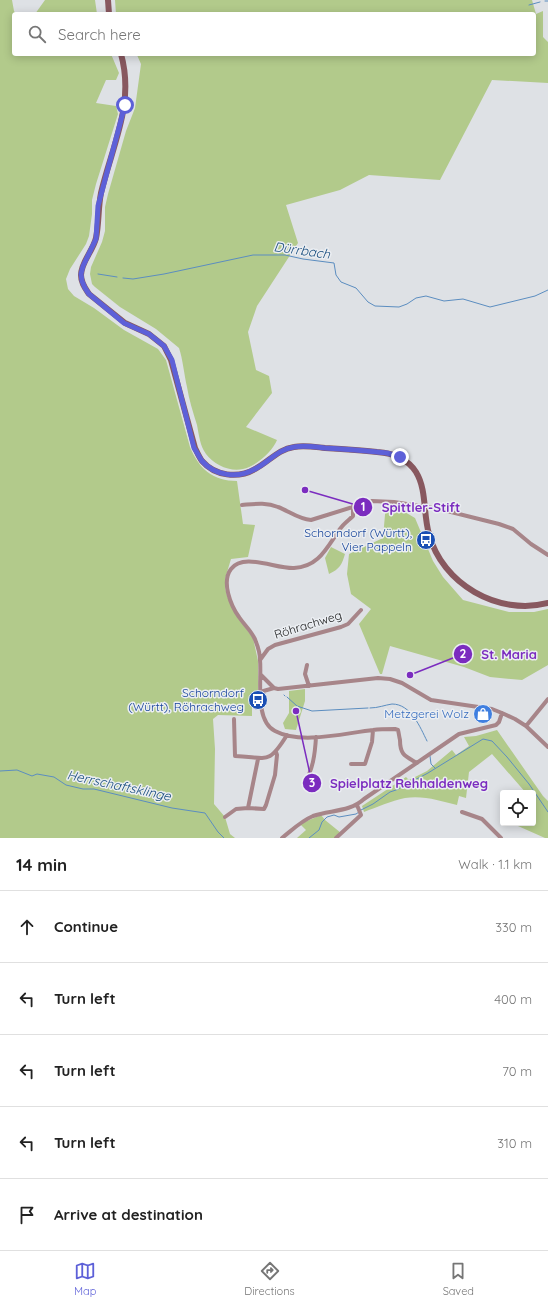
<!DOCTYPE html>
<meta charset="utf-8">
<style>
:root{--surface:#fff;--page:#f6f6f6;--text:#222;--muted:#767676;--line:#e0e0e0;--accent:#5d60d8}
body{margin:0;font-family:Quicksand,sans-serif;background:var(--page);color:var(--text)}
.controls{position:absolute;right:12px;bottom:12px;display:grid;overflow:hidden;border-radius:4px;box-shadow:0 2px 10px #0003}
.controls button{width:36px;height:36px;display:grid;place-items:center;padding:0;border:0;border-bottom:1px solid var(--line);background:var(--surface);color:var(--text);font:20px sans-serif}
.stop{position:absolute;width:12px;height:12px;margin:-9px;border:3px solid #5d60d8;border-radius:50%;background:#fff}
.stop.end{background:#5d60d8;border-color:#fff;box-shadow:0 1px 4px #0008}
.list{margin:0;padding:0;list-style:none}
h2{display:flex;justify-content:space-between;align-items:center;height:52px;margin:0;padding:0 16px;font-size:17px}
h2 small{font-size:13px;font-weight:400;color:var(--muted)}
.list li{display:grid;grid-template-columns:26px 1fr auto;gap:12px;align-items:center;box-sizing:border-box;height:72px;padding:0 16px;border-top:1px solid var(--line)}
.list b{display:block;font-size:15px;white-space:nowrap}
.list em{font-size:13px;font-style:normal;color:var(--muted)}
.icon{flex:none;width:22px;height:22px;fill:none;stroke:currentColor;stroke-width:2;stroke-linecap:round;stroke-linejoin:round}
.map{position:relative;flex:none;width:548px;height:838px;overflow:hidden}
.search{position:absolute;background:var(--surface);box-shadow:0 2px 10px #0003;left:12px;right:12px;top:12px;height:44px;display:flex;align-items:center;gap:10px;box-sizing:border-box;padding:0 14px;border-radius:4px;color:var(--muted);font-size:15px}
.sheet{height:412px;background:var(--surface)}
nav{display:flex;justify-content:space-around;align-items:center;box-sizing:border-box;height:56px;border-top:1px solid var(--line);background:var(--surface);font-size:11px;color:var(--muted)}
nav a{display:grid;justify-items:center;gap:2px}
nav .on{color:var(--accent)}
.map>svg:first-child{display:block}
.green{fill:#b2ca8b}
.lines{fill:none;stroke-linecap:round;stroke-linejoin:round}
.stream{stroke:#5b8dc0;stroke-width:1}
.minor{stroke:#a78589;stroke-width:4}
.secondary{stroke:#88585f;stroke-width:6}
.route{stroke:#5d60d8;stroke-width:5}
.labels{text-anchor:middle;stroke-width:3;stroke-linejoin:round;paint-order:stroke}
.transit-label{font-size:12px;fill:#164399;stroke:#ebeef2;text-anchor:end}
.street-label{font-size:12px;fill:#202122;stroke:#ebeef2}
.shop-label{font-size:12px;fill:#366cbe;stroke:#ebeef2;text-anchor:end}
.water-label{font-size:13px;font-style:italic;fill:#174c7d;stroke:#ebeef2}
.leader{fill:none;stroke:#7b2cbf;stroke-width:1.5}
.callout-dot{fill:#7b2cbf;stroke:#ebeef2;stroke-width:1.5}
.mark-label{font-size:12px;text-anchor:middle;font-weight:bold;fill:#fff}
.callout-label{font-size:13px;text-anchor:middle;font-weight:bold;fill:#7b2cbf;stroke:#ebeef2;stroke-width:3;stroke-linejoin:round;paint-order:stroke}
</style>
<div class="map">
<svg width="548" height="838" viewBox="0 0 548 838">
<rect width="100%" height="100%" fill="#dee1e5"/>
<path class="green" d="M 0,0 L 12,0 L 14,11 L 16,14 L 14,14 L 14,54 L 111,54 L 119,73 L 116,80 L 106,80 L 96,103 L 116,106 L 118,114 L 96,184 L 92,200 L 92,214 L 89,236 L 86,244 L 70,269 L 66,279 L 68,289 L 74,296 L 94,308 L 124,330 L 158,349 L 166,360 L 190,447 C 199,469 213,481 237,481 L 243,524 L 255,525 L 248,557 L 231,559 L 225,579 L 225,587 L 227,596 L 236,615 L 253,638 L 258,661 L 258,695 L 252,697 L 252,716 L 218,715 L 213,719 L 215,749 L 214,804 L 225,817 L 230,834 L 235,838 L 0,838 Z
M 45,0 L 95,0 L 97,14 L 35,14 Z
M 115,0 L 532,0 L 536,14 L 543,11 L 543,37 L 548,42 L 548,83 L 492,80 L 440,180 L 369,175 L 340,190 L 286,205 L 298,243 L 257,306 L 248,332 L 256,370 L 269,376 L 272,393 L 246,427 L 277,440 C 273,451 255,467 243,469 C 230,472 214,465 206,454 C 200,446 199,435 197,425 C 193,412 189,400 187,387 C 184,374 183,360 179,348 L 156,329 L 120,307 L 95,287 L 92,284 L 90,274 L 91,267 L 102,242 L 105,231 L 105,207 L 108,194 L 126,131 L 135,108 L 141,64 L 137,55 L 132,54 L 534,54 L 534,14 L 116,14 Z
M 386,503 L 393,505 L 415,518 L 433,561 L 443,577 L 463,600 L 509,612 L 534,612 L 548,609 L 548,665 L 522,680 L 490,677 L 464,667 L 390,646 L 382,674 L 380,674 L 359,624 L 371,609 L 351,594 L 347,574 L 349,554 L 383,538 Z
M 331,547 L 345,554 C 342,564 340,569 329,574 L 325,558 Z
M 305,689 L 305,701 L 296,730 L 285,729 L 283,723 L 289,713 L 289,691 Z
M 497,730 L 543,796 L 548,801 L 548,838 L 545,838 L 518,826 L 519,823 L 533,823 L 533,793 L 526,793 L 492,754 L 469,772 L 466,798 L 459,796 L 457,805 C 441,801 423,795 405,798 C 391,801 377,807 364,812 L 362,806 L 406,777 L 409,780 L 427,771 L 452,750 L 456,755 L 469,746 L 464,737 L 476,736 Z
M 321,815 L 325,820 L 341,833 L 336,838 L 297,838 L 306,830 L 300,824 Z"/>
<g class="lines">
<path class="stream" d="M 545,1 L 548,1
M 529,5 L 540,2
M 98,274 L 117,277
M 123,278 L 133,279 L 164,274 L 253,255 L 285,255 L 303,259 L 334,263 L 336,275 L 341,282 L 356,288 L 368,302 L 375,306 L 399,307 L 407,304 L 416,298 L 426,296 L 444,301 L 463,299 L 490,307 L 535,296 L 548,290
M 284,695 L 285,696
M 287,697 L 297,706 L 312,711 L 368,708
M 370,708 C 378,708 385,705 392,704 C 411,704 420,727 427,741
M 430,756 L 431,764 L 435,768
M 0,771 L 17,770 L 32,776 L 37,774 L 54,777 L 66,785 L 83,789 L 94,789 L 172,808 L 205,813 L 218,832 L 224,838
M 361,810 L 373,804 L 390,792 L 396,790 L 428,773 L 483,739 L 492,741 L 507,757 L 529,784 L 548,812
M 309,838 L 319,830 L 322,822 L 327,817 L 334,815 L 339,817 L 356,814 L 359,812"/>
<path class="minor" d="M 242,505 C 254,504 266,502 278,507 C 289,511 298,519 311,520 L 372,501 L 394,502 L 439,509 L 499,524 L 513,529 L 531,544 L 548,555
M 353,506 L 353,516 C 349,520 343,524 340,529 C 327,547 319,567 294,568 C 276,569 243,552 231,569 C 221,582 231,606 239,617 C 245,626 253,632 256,642 C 258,647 260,654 260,660 C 262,679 254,720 275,731 C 301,745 345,733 373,730 C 380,729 388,729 395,729 L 398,730 C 399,734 399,736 400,740 C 400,755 405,756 417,763
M 260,660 L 268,649 L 275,645 L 341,627 L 348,624 L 361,610
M 307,665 L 305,674 L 309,686
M 261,675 L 274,688 L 278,689 L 378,678 L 390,679 L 402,683 L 431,700 L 492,709 L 502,713 L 515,719 L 526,726 L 548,747
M 260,692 L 274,688
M 234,719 L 235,756 C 267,757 268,766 287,735
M 526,726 L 548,699
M 258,759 L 248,808 L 264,809 L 266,805 L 275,775 L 277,755 L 276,752
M 351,764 L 365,764 L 372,742 L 373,730
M 304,784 C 313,770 315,754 316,737
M 462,812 L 482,819 L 501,838
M 225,817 L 236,809 L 248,808
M 282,838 C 292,830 301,821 313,816 C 330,810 350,812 364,799 L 459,734 L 496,725 L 499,722 L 502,713
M 336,838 L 361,815 L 357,805"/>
<path class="secondary" d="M 108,0 L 109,14
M 121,54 C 135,104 112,146 101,193 C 98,208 99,224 96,238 C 93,251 81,262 81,275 C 81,283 85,288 89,294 L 125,323 L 149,334 L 164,346 L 171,360 L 195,448 C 197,452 199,457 202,461 C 215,476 238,479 255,469 C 269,462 278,449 294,447 C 304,445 315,447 325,448 C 342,449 359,450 377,452 C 392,453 407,458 416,472 C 427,490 423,514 429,534 C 442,584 498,616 548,603"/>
</g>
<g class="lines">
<path class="route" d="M 125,105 L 98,206 L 96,239 L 83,266 L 81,274 L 82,281 L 85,288 L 89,294 L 124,323 L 149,334 L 164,346 L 172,360 L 194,448 C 197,452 199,457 202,461 C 215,476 238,479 255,469 C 269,462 278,449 294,447 C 305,445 315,447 325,448 C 342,449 359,450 377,452 L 387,453 L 400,457"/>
</g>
<defs>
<symbol id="bus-disc" viewBox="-11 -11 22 22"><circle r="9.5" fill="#1a4fb4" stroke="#ebeef2"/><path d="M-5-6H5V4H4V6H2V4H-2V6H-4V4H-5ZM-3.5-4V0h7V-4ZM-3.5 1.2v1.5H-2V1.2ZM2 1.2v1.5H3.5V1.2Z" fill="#fff"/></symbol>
<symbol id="shop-disc" viewBox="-11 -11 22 22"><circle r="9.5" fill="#3f7fe0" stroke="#ebeef2"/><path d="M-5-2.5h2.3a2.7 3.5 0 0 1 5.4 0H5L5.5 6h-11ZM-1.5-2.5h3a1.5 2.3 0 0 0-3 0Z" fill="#fff"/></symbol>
</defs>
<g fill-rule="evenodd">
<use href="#bus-disc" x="415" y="529" width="22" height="22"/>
<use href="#bus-disc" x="247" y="689" width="22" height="22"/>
<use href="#shop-disc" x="472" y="703" width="22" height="22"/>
</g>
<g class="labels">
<g class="transit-label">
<text x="412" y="537">Schorndorf (Württ),<tspan x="412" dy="14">Vier Pappeln</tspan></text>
<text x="244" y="697">Schorndorf<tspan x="244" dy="14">(Württ), Röhrachweg</tspan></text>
</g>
<g class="street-label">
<text transform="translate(308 625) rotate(-17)" y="4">Röhrachweg</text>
</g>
<g class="shop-label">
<text x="469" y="718">Metzgerei Wolz</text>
</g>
<g class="water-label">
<text transform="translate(302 250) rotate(8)" y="5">Dürrbach</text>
<text transform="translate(119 785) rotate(12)" y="5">Herrschaftsklinge</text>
</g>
</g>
<path class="leader" d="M305 490L363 507M410 675L463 654M296 711L312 783"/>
<g class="callout-dot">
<circle cx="305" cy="490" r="4"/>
<circle cx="410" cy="675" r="4"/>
<circle cx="296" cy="711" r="4"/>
<circle cx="363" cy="507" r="10"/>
<circle cx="463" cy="654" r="10"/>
<circle cx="312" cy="783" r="10"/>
</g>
<g class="mark-label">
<text x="363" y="511">1</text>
<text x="463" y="658">2</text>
<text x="312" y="787">3</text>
</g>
<g class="callout-label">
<text x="421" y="512">Spittler-Stift</text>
<text x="509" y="659">St. Maria</text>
<text x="409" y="788">Spielplatz Rehhaldenweg</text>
</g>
</svg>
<div class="controls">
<button><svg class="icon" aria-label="locate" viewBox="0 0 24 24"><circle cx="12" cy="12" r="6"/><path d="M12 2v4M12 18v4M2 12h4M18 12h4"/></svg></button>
</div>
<div class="stop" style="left:125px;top:105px"></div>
<div class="stop end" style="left:400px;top:457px"></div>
<div class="search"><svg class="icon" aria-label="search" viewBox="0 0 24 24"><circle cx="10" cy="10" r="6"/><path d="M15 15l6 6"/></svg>Search here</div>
</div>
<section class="sheet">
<h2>14 min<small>Walk · 1.1 km</small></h2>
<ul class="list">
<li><svg class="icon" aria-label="ahead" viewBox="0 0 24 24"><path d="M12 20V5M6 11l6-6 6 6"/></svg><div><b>Continue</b></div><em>330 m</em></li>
<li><svg class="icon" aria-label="left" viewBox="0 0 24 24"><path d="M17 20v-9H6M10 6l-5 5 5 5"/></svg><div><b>Turn left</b></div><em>400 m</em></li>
<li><svg class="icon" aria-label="left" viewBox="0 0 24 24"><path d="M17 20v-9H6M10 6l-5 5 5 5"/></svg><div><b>Turn left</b></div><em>70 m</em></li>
<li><svg class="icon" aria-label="left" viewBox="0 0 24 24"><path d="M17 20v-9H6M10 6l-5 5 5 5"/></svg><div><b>Turn left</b></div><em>310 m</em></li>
<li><svg class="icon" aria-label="arrive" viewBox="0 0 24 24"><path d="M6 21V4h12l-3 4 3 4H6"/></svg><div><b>Arrive at destination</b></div></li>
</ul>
</section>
<nav>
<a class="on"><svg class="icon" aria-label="map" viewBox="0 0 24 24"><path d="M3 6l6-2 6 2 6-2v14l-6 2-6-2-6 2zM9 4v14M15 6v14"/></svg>Map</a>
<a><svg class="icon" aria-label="directions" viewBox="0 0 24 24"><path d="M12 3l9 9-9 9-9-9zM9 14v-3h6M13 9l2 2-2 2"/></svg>Directions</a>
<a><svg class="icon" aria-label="saved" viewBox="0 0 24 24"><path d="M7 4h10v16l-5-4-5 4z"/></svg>Saved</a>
</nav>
